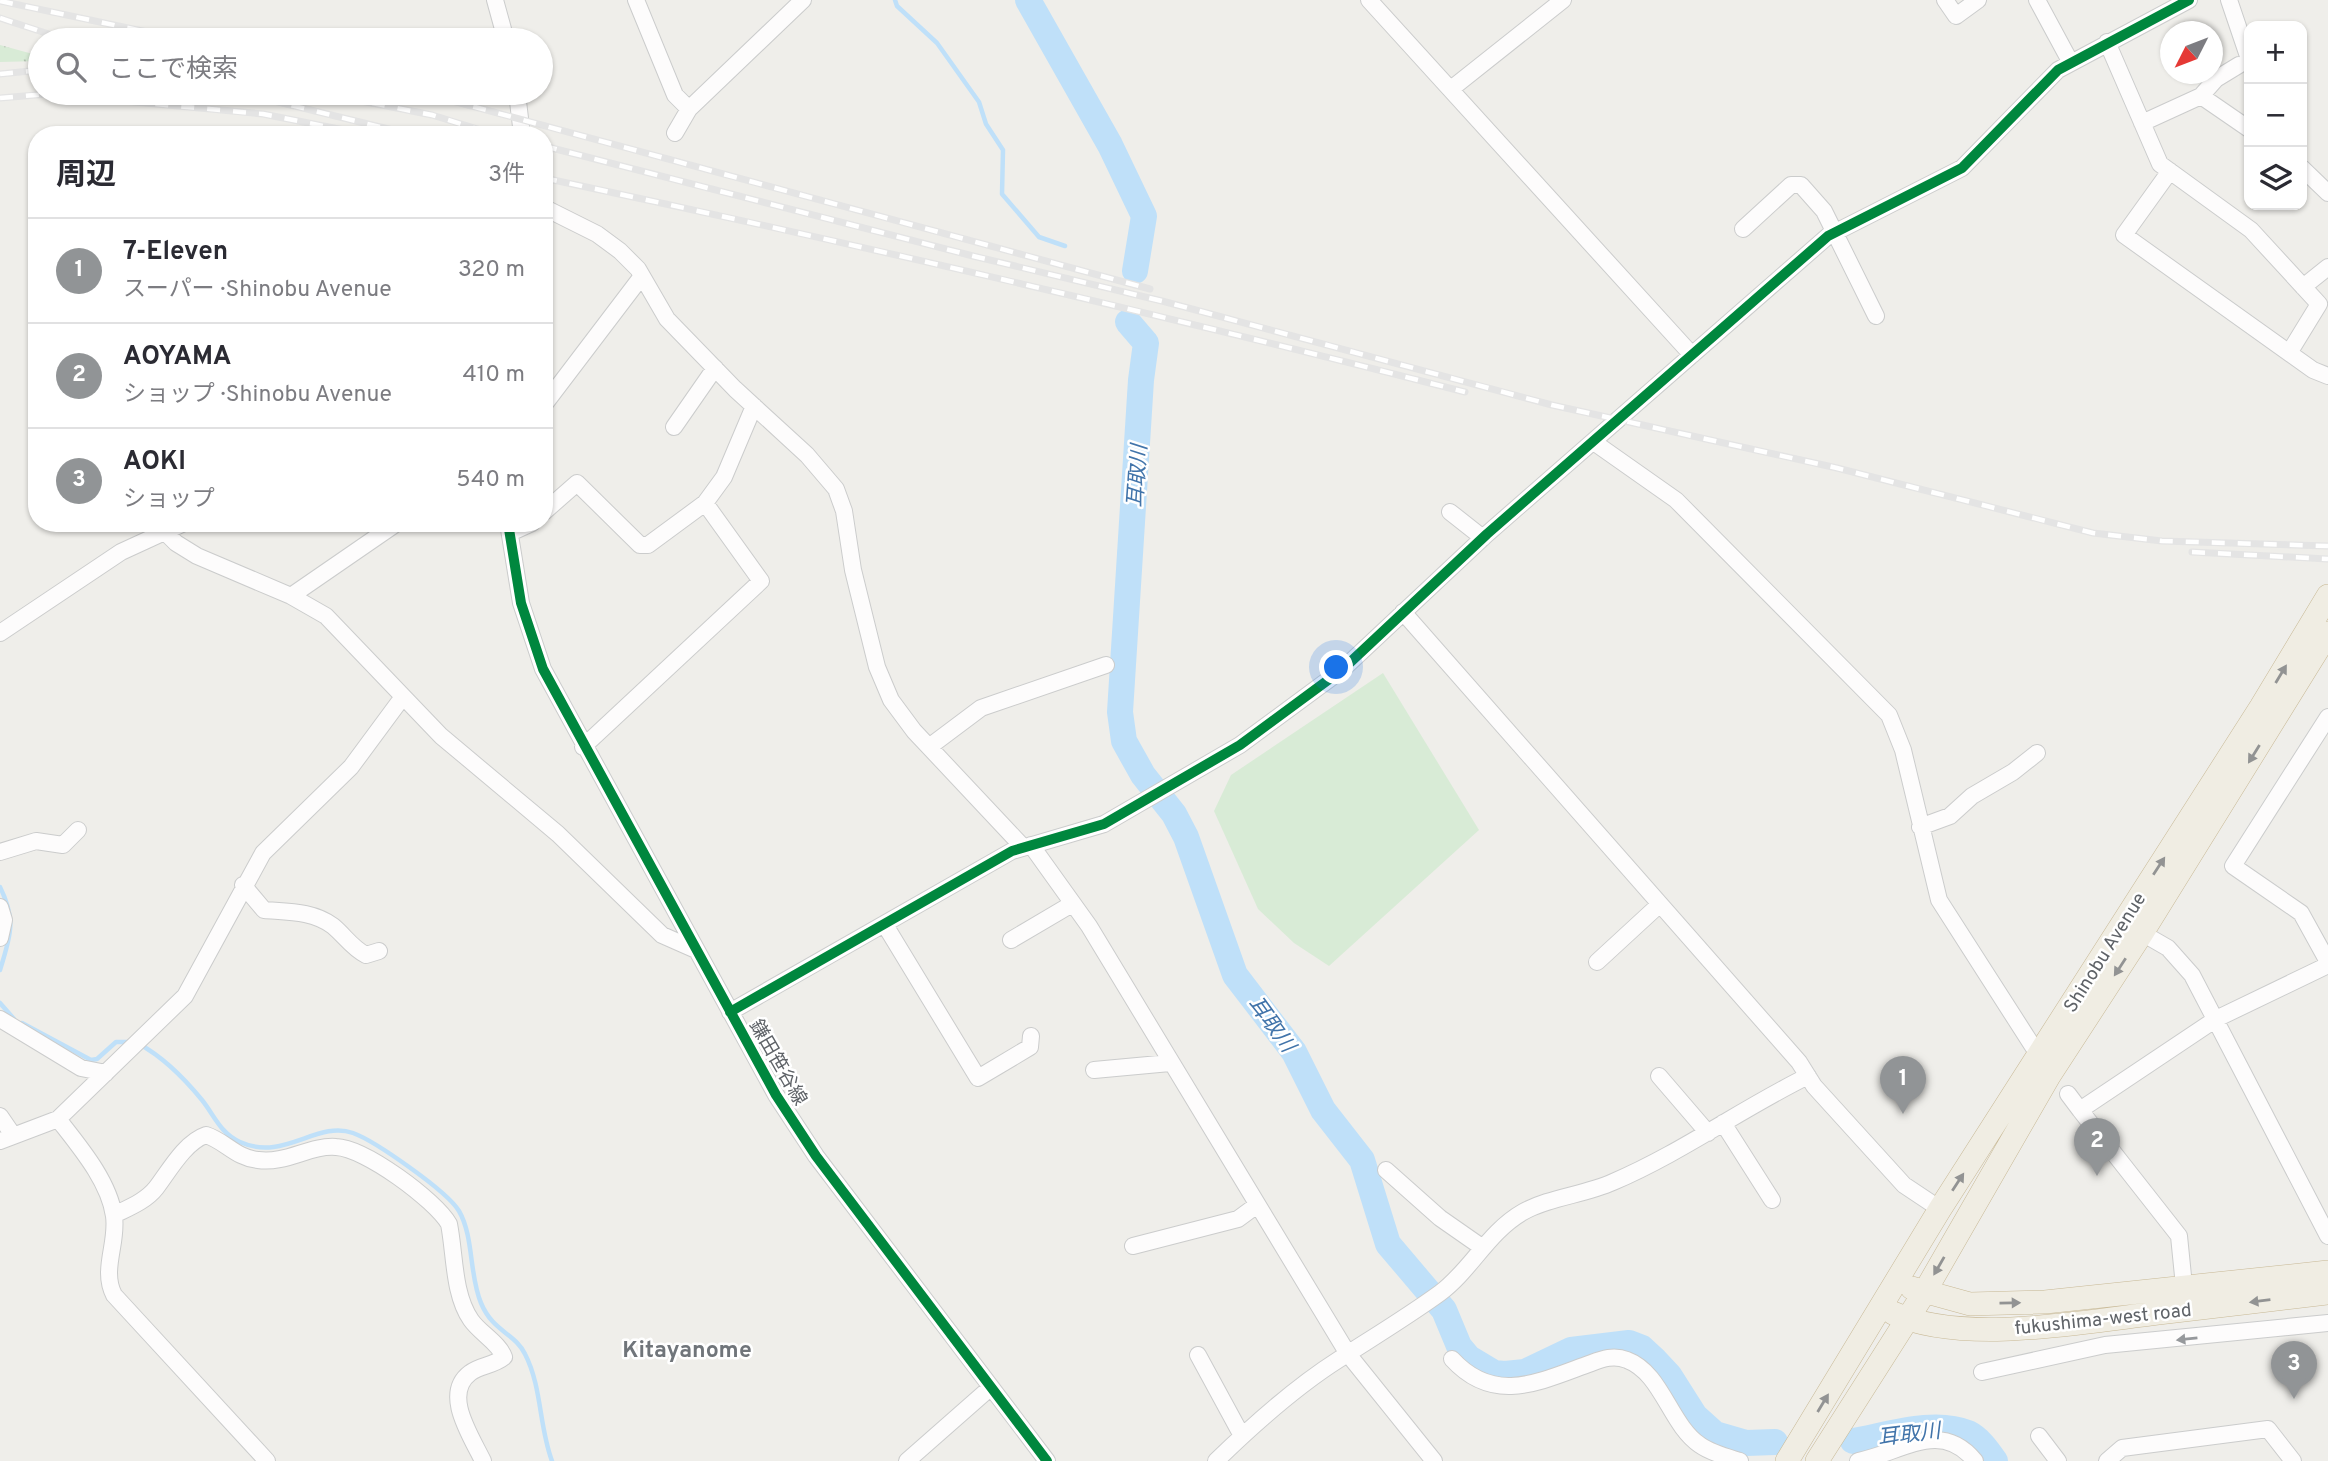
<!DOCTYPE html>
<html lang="ja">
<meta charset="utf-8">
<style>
:root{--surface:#fff;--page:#f7f7f7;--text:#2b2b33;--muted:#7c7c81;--line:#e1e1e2;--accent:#919496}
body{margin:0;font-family:Overpass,"Noto Sans JP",sans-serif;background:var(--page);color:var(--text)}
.controls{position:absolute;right:21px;top:21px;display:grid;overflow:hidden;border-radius:14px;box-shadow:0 2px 5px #0004}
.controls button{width:63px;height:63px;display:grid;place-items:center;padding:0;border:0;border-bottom:2px solid var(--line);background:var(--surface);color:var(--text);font:35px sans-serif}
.compass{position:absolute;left:2160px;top:21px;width:63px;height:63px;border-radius:50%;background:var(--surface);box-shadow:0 2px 5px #0004;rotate:228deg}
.you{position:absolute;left:1337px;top:668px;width:24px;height:24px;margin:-18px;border:5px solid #fff;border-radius:50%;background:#1a73e8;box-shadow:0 0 0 10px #1a73e833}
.badge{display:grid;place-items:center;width:46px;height:46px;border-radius:50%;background:var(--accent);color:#fff;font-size:23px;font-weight:700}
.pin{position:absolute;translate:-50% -58px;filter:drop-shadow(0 2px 4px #0008)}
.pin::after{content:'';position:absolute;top:37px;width:24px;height:21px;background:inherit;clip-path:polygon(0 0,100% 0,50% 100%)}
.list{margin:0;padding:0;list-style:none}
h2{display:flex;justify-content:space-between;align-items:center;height:91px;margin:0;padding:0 28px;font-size:30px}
h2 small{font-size:23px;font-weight:400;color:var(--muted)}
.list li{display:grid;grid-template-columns:46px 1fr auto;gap:21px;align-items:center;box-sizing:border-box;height:105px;padding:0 28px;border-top:2px solid var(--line)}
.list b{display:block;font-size:26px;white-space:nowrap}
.list p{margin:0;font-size:23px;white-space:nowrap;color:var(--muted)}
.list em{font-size:23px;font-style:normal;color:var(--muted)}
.icon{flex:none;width:38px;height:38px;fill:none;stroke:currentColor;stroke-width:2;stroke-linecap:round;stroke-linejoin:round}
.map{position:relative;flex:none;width:2328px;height:1461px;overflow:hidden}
.search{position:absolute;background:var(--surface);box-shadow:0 2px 5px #0004;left:28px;top:28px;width:525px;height:77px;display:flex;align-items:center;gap:18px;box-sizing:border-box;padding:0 24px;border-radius:38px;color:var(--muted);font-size:26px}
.panel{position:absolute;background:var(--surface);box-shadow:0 2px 5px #0004;left:28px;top:126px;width:525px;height:406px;border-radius:28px}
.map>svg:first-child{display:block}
.grass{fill:url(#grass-tufts)}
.pitch{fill:#d8ebd6}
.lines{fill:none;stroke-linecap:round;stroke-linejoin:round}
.stream{stroke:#bfe0f9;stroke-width:4.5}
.river{stroke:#bfe0f9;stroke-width:26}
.minor-casing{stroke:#cbcccc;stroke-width:18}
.highway-casing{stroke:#c8b996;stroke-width:24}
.minor{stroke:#fdfcfc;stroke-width:16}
.highway{stroke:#f0ede3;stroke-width:23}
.rail-casing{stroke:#e4e4e4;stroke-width:7}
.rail{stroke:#fff;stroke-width:4.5;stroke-dasharray:13;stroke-linecap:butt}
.cycleway-casing{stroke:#fff;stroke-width:15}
.cycleway{stroke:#00873e;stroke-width:10}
.oneway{fill:#929393}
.oneway2{fill:#96999c}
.labels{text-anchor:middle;stroke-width:5;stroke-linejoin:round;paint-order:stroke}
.street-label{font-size:19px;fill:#5f6368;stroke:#fff}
.water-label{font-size:21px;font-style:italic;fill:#4174aa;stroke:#fff}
.quarter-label{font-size:23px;font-weight:bold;fill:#70757a;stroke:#fff}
</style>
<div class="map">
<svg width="2328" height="1461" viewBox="0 0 2328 1461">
<defs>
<pattern id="grass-tufts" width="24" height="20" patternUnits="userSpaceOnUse" patternTransform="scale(1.75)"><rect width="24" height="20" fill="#d8ebd6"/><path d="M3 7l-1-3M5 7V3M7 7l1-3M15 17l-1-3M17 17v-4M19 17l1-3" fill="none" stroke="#b2c2b1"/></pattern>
</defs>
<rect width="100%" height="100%" fill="#efeeea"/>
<path class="grass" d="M 0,45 L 40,56 L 40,61 L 0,62 Z"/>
<path class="pitch" d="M 1383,673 L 1479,830 L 1329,966 L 1294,943 L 1258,909 L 1214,811 L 1231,775 Z"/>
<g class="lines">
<path class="stream" d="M 895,0 L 897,6 L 937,43 L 979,102 L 986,124 L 1003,150 L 1002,194 L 1039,237 L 1065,246
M 0,887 C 17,921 10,937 0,970
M 0,1003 L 14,1019
M 22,1023 L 91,1060 L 97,1059 L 116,1042 L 130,1042
M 139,1044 C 163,1057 184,1078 202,1100 C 214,1115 221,1134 240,1142 C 284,1162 317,1120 353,1133 C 375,1141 447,1191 459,1211 C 474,1237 469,1275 481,1303 C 493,1332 515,1333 525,1354 C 542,1387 539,1427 552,1461"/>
<path class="river" d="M 1028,0 L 1110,145 L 1144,216 L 1135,271
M 1128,322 L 1146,343 L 1141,380 L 1120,712 L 1124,741 L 1143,775 L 1174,814 L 1186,837 L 1235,975 L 1294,1052 L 1323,1110 L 1362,1160 L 1388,1244 L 1444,1310 L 1459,1346 L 1469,1358 L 1494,1373 L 1505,1374 L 1525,1372 L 1571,1350 L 1629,1343 L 1642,1348 L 1655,1360 L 1669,1375 L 1695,1416 L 1715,1434 L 1746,1443 L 1775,1442
M 1853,1441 C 1888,1435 1934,1419 1968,1433 C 1980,1439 1988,1451 1995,1461"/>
<defs>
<path id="minor" d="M 495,0 L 506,40
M 636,0 L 675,95 L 689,109
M 1369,0 L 1692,355
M 1945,0 L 1956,16 L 1978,0
M 2037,0 L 2071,63
M 2229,0 L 2249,59
M 2107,42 L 2160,164 L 2251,230 L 2319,304 L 2289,353
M 1451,89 L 1563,0
M 517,93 L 522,135
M 2201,96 L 2216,79 L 2239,65
M 2142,123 L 2201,96 L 2249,129
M 675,133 L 689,109 L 803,0
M 2302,168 L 2328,193
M 2170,171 L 2124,235 L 2313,370 L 2328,376
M 549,210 L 597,234 L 620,251 L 638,269 L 667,319 L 735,389 L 807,455 L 836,489 L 844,511 L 853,570 L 877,667 L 891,700 L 914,731 L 1023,847
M 1743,229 L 1791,185 L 1801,185 L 1824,211 L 1876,316
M 2303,287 L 2328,267
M 544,405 L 642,276
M 674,427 L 715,368
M 1595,443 L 1676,500 L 1889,715 L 1903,750 L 1939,900 L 2039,1056
M 544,512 L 577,483 L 640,545 L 648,545 L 705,503 L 724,477 L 754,406
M 1450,512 L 1483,538
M 508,523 L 521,603 L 543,669 L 776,1095 L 816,1156 L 1047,1461
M 163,530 L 176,543 L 197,556 L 291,596 L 326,616 L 441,736 L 558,834 L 662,935 L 696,950
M 510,533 L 532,523
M 291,596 L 397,523
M 1403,612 L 1799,1062 L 1814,1086 L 1904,1185 L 1940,1209
M 0,633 L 121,552 L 184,523
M 2328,717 L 2233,866 L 2301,913 L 2328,962
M 583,747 L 761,581 L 705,503
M 929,747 L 981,708 L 1106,665
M 1920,827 L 1950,816 L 1972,796 L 2013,772 L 2037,753
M 1031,845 L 1089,926 L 1348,1354 L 1434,1461
M 0,852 L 36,841 L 63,845 L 78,830
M 243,885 L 264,910 C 289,912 313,911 333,926 C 345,936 352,948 366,955 L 379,951
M 0,907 L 4,920 L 0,938
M 885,925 L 978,1078 L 1030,1047 L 1031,1036
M 2135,929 L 2168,948 L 2192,975 L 2328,1236
M 1011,940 L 1072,904
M 1597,962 L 1660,904
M 730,1012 L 1012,851 L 1104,824 L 1240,745 L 1343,669 L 1487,534 L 1828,236 L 1962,168 L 2058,70 L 2189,0
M 0,1019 L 81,1068 L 106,1073
M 1094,1070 L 1170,1063
M 1659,1076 L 1708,1133
M 2068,1094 L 2080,1110
M 0,1116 L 13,1135
M 58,1119 C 79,1146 109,1181 114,1216 C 118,1243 101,1270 114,1295 L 267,1461
M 1723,1123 L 1772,1200
M 0,1141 L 58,1119 L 185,996 L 263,853 L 351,767 L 402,698
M 1386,1170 L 1440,1218 L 1483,1248
M 114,1215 C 128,1208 146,1201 156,1188 C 169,1171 185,1142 206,1135 C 225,1141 236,1158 258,1160 C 286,1164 310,1145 336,1147 C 365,1148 435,1200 449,1224 C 455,1254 453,1294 471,1320 C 480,1333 499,1343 504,1357 C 493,1366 480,1365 470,1373 C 442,1394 471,1436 483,1461
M 1133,1246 L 1238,1219 L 1257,1205
M 2184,1286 L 2179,1236 L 2080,1110 L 2216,1019 L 2328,965
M 1198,1355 L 1242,1436
M 1452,1359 C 1493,1404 1537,1383 1586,1365 C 1600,1360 1612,1354 1627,1360 C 1662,1373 1670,1425 1700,1445 C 1711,1453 1727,1457 1740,1461
M 1982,1372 L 2105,1345 L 2328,1323
M 2039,1436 L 2058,1461
M 907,1461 L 990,1388
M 1216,1461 C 1253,1425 1294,1388 1338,1360 C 1372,1338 1407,1317 1440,1293 C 1471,1270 1488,1232 1523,1212 C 1550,1197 1584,1195 1613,1182 C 1681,1153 1741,1109 1808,1076
M 1858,1461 C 1901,1453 1940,1418 1975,1461
M 2107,1461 L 2122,1448 L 2268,1429 L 2293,1461"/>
<path id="highway" d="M 1912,1288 L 1970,1304 L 2045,1302 L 2328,1272
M 1893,1313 C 1962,1345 2084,1322 2158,1313 C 2215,1306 2271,1300 2328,1293
M 1787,1461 L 1940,1209 L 2261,707 L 2328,596
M 1817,1461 L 1924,1293 L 2049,1076 L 2142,933 L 2328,633"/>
</defs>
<use href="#minor" class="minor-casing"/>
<use href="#highway" class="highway-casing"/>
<use href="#minor" class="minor"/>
<use href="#highway" class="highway"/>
<defs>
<path id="rail" d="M 0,1 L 185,40
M 0,18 L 67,40
M 0,74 L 40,70
M 241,93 L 413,135
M 321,93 L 432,115 L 497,135
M 423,93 L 1150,289
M 0,98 L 48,94 L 263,114 L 369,135
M 544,146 L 973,256 L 1162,301 L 1552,405 L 1837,468 L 2093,533 L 2162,541 L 2328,546
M 544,178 C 852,243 1160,314 1465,392
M 2192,552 L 2328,559"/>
</defs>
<use href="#rail" class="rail-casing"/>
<use href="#rail" class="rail"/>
<defs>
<path id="cycleway" d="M 508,523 L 521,603 L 543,669 L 776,1095 L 816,1156 L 1047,1461
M 730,1012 L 1012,851 L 1104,824 L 1240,745 L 1343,669 L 1487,534 L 1828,236 L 1962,168 L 2058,70 L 2189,0"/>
</defs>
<use href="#cycleway" class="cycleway-casing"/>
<use href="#cycleway" class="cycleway"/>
</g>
<defs><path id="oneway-solid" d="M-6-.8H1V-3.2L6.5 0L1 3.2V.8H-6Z" transform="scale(1.75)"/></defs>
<g class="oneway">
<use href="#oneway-solid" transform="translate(2281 674) rotate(-59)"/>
<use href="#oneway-solid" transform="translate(2254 754) rotate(122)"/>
<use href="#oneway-solid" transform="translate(2159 866) rotate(-57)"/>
<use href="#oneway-solid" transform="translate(2120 967) rotate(123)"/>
<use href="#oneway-solid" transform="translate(1958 1182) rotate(-57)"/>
<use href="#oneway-solid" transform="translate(1939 1266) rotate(120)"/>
<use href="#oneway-solid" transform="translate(2260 1301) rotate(173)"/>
<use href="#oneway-solid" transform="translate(2010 1303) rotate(-1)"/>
<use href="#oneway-solid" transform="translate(1823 1403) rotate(-59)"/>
</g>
<use class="oneway2" href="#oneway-solid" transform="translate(2187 1339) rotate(174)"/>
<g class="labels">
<g class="street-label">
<text transform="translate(2104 952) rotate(-58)" y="7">Shinobu Avenue</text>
<text transform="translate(779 1062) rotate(60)" y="7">鎌田笹谷線</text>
<text transform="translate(2103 1318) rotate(-6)" y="7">fukushima-west road</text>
</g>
<g class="water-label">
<text transform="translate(1137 476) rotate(-86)" y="7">耳取川</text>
<text transform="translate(1272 1024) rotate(54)" y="7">耳取川</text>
<text transform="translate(1909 1434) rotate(-7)" y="7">耳取川</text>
</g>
<g class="quarter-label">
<text x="687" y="1357">Kitayanome</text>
</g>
</g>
</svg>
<div class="controls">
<button>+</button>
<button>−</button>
<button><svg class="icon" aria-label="layers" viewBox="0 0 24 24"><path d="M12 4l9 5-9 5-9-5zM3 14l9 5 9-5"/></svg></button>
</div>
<svg class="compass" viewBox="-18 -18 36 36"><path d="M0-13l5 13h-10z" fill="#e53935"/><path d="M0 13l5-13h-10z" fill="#7c7c81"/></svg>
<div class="you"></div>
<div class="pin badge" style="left:1903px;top:1114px">1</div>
<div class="pin badge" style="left:2097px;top:1176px">2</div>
<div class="pin badge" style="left:2294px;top:1399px">3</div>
<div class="search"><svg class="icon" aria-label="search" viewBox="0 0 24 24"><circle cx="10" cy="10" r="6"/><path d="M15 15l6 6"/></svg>ここで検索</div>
<section class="panel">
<h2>周辺<small>3件</small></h2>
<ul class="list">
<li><span class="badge">1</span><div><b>7-Eleven</b><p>スーパー · Shinobu Avenue</p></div><em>320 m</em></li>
<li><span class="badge">2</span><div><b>AOYAMA</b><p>ショップ · Shinobu Avenue</p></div><em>410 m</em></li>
<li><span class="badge">3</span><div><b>AOKI</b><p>ショップ</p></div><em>540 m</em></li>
</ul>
</section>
</div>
